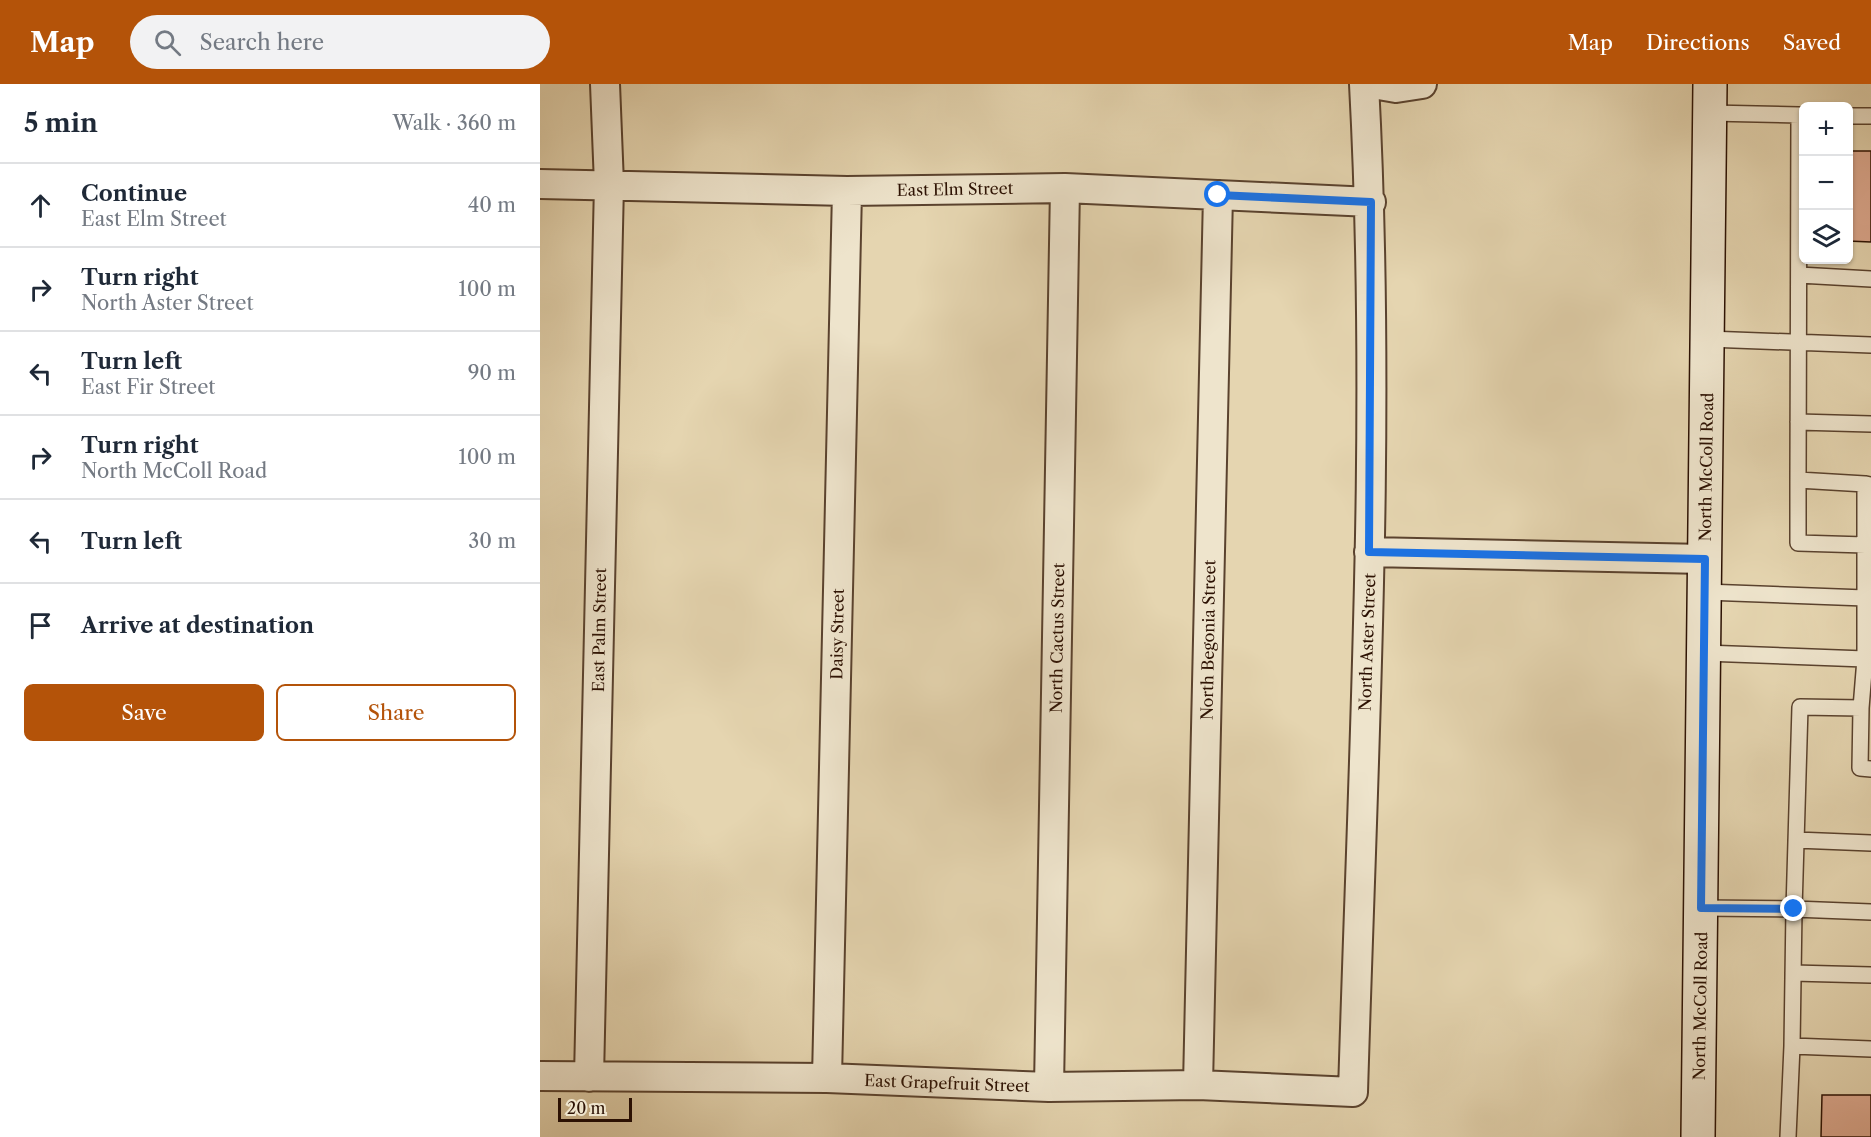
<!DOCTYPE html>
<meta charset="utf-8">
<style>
:root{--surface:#fff;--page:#f2f2f3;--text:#1f2937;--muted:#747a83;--line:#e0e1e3;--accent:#b45309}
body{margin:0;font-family:"Libre Caslon Text",serif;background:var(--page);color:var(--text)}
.controls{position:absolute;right:18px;top:18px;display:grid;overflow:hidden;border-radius:9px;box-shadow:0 2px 4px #0004}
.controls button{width:54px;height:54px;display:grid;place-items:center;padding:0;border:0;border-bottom:2px solid var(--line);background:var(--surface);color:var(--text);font:30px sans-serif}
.scale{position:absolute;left:18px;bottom:15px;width:74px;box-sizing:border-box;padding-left:6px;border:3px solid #2c1103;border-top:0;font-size:16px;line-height:21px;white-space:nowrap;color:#2c1103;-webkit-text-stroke:4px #eee4cc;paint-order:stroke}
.stop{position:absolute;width:18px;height:18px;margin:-14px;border:4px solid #1a73e8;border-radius:50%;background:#fff}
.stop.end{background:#1a73e8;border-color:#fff;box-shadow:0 2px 6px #0008}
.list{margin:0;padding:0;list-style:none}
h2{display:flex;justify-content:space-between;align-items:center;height:78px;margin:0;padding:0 24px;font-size:26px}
h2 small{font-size:20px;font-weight:400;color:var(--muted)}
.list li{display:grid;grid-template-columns:39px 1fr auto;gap:18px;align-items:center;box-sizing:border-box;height:84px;padding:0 24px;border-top:2px solid var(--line)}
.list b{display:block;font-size:22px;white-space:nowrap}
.list p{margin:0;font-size:20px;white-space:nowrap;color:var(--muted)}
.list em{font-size:20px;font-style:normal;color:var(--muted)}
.actions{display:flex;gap:12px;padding:18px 24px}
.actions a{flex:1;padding:14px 0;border:2px solid var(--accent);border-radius:9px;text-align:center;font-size:21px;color:var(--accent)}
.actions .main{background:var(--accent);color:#fff}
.icon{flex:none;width:33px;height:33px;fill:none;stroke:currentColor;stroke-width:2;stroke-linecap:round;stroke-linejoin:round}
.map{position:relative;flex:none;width:1331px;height:1053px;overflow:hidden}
header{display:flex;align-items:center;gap:36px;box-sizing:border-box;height:84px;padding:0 30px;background:var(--accent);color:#fff}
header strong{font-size:28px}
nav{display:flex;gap:33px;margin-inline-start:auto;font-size:21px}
.search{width:420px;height:54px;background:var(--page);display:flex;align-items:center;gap:15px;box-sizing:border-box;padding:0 21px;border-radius:33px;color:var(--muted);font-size:22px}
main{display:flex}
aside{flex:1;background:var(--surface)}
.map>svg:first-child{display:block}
.building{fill:#dda98f;stroke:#2c1103;stroke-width:1.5}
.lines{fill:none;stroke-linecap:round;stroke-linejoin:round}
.service-casing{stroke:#5a422e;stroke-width:18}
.minor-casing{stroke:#5a422e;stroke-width:32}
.secondary-casing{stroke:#2c1103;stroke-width:36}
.service{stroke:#eee4cc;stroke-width:15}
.minor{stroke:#eee4cc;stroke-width:28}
.secondary{stroke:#eee4cc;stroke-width:33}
.route{stroke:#1a73e8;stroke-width:8}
.labels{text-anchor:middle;stroke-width:4.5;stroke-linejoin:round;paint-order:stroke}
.street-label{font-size:16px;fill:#2c1103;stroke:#eee4cc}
</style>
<header>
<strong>Map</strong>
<div class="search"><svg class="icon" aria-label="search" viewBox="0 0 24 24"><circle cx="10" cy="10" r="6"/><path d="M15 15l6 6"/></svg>Search here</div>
<nav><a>Map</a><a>Directions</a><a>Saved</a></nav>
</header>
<main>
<aside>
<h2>5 min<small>Walk · 360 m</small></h2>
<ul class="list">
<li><svg class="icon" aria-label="ahead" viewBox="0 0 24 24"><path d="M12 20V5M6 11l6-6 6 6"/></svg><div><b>Continue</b><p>East Elm Street</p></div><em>40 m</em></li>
<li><svg class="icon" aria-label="right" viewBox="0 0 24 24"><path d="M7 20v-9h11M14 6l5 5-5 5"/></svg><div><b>Turn right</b><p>North Aster Street</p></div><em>100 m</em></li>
<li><svg class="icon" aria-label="left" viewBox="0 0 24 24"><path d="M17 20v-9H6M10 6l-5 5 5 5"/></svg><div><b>Turn left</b><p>East Fir Street</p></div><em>90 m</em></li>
<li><svg class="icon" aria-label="right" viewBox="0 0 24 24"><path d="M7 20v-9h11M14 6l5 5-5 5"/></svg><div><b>Turn right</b><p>North McColl Road</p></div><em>100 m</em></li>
<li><svg class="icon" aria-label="left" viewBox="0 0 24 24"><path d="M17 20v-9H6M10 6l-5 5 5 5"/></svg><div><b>Turn left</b></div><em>30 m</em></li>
<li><svg class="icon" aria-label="arrive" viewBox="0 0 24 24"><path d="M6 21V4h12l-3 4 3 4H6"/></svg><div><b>Arrive at destination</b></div></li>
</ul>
<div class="actions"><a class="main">Save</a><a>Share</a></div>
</aside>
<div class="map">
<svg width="1331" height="1053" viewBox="0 0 1331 1053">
<rect width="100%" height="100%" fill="#e5d5b0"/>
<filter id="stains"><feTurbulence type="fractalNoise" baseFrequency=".00333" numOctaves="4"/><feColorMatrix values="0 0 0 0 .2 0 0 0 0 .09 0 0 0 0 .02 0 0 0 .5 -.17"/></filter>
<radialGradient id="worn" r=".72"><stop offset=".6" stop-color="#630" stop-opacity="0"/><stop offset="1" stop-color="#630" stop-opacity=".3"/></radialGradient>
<path class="building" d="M 1308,67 L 1331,67 L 1331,158 L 1308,157 Z
M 1282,1011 L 1331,1011 L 1331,1053 L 1281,1053 Z"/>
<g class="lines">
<defs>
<path id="service" d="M 1170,29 L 1259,31 L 1258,396 L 1325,400
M 1308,32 L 1331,32
M 1259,191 L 1331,195
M 1168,255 L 1331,261
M 1258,338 L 1331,340
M 1258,396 L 1258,459 L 1325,461
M 1165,508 L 1325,514
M 1164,569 L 1325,575
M 1321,624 L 1320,684 L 1331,685
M 1256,756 L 1331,759
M 1161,824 L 1254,825 L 1260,623 L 1321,624 L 1325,575 L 1325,400 L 1331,401
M 1253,889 L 1331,891
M 1252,962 L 1254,825 L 1331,828
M 1248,1053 L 1252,962 L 1331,965"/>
<path id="minor" d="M 833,0 L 856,4 L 882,0
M 0,100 L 307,107 L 525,104 L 831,118
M 829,468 L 1165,475
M 0,992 L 287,994 L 509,1003 L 658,1001 L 813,1008 C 823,672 842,335 824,0
M 49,993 L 69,100 L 65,0
M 287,994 L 307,107
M 658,1001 L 678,111
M 509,1003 L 525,104"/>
<path id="secondary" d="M 1158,1053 L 1170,0"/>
</defs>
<use href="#service" class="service-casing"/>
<use href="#minor" class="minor-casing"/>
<use href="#secondary" class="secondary-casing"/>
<use href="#service" class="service"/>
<use href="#minor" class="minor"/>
<use href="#secondary" class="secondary"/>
</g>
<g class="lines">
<path class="route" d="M 678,111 L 831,118 L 829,468 L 1165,475 L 1161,824 L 1254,825"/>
</g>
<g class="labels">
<g class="street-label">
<text transform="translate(415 105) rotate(-1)" y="6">East Elm Street</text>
<text transform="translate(1166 383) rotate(-89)" y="6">North McColl Road</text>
<text transform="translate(59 546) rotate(-89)" y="6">East Palm Street</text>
<text transform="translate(297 550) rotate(-89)" y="6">Daisy Street</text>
<text transform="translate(517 554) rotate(-89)" y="6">North Cactus Street</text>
<text transform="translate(668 556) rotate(-89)" y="6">North Begonia Street</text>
<text transform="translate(827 558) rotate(-88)" y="6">North Aster Street</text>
<text transform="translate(1160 922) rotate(-89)" y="6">North McColl Road</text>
<text transform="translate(407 999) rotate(2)" y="6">East Grapefruit Street</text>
</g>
</g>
<rect width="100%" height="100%" filter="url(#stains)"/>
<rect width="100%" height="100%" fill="url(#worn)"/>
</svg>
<div class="controls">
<button>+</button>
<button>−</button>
<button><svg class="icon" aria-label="layers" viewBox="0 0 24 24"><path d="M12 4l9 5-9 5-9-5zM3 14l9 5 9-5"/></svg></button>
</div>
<div class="scale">20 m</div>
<div class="stop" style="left:678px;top:111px"></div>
<div class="stop end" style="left:1254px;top:825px"></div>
</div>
</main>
